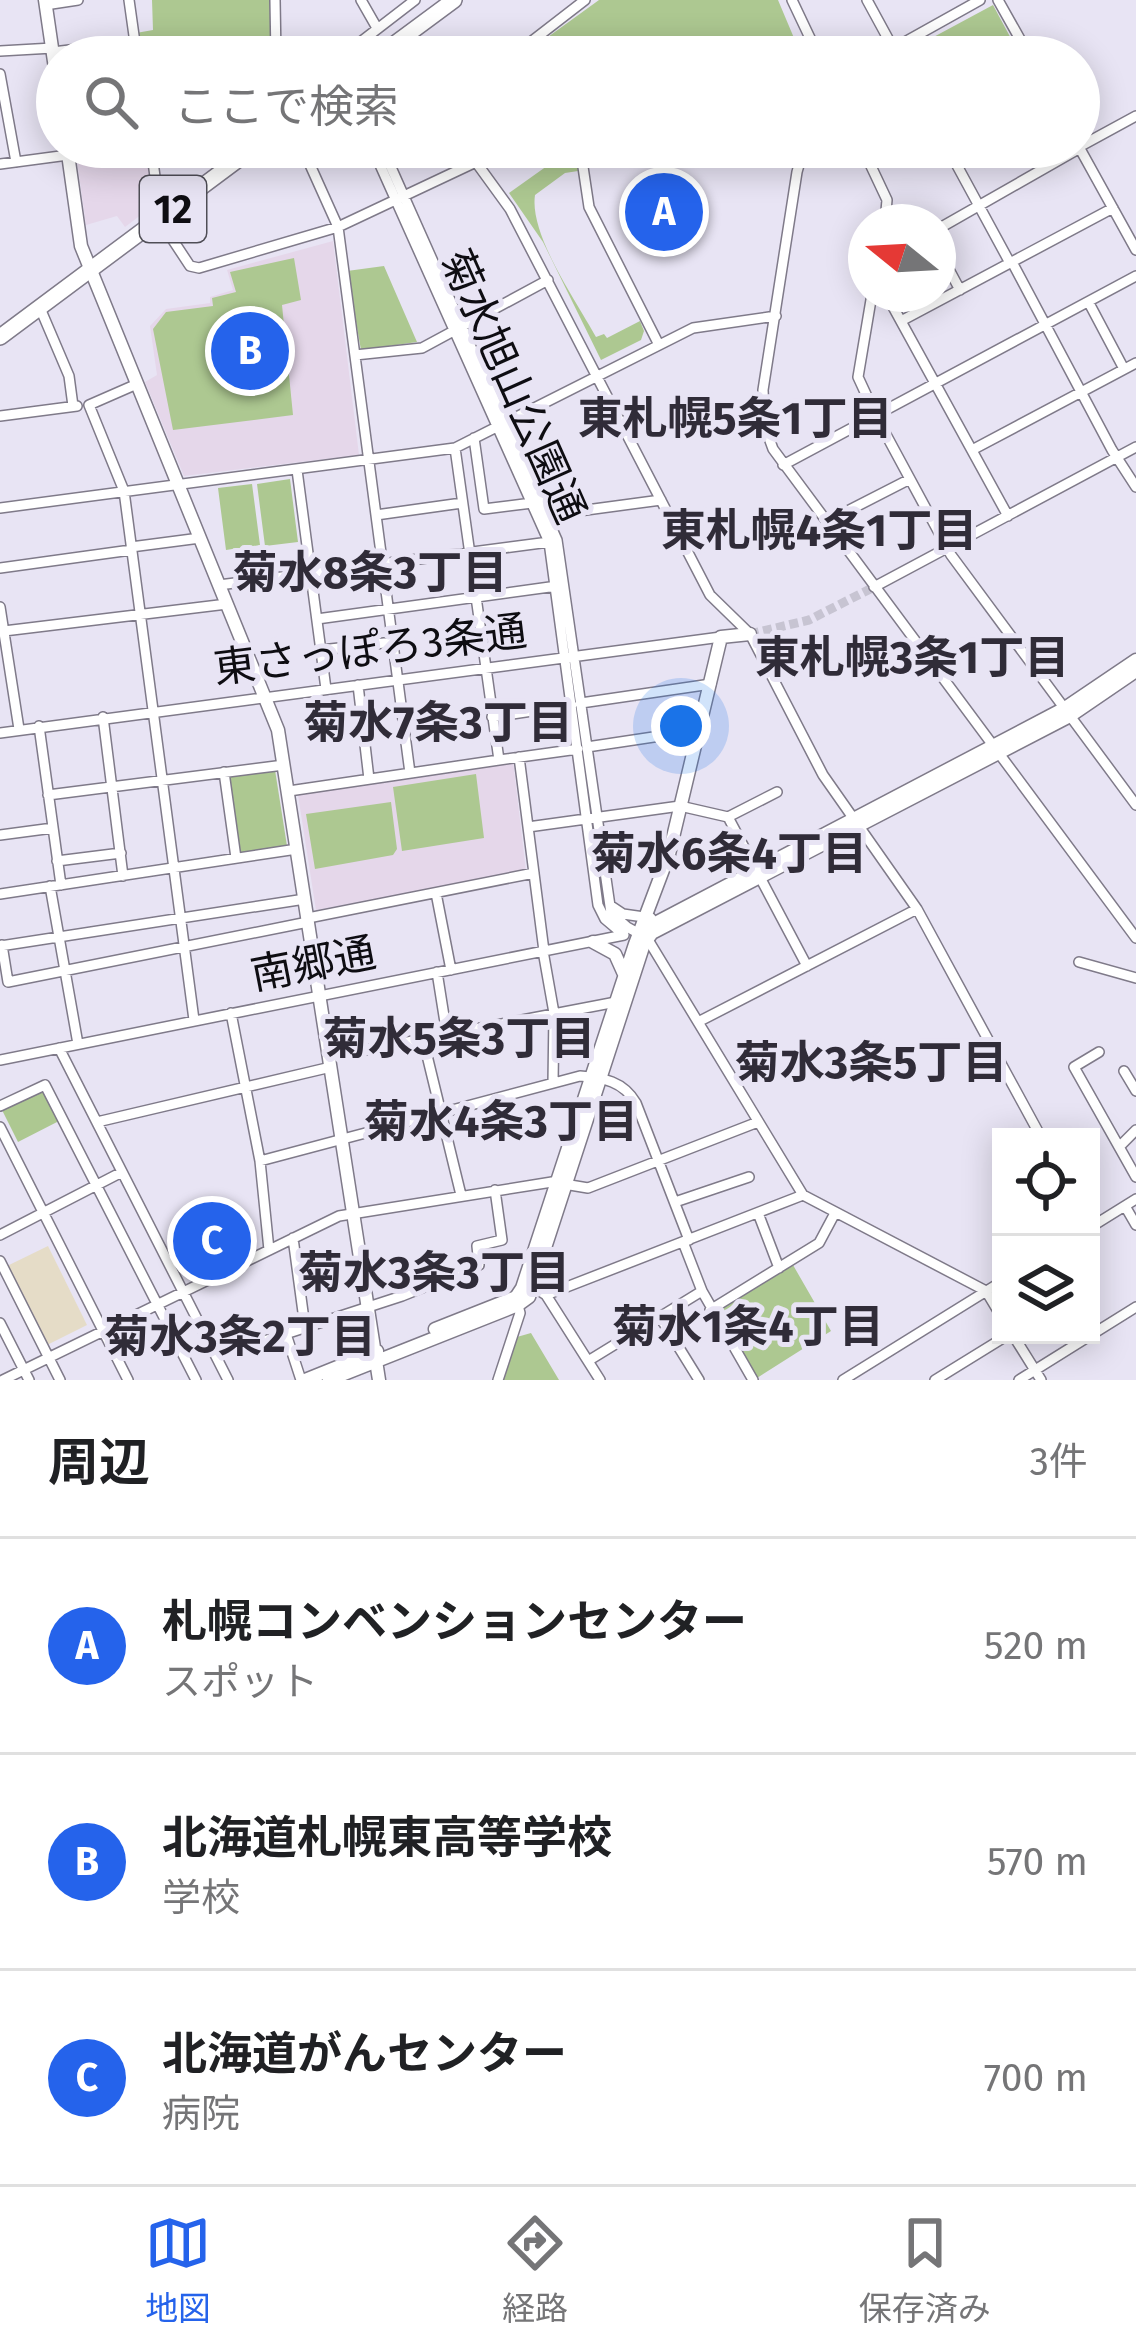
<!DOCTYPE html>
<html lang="ja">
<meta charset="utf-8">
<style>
:root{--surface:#fff;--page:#f6f6f6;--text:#202124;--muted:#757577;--line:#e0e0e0;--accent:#2563eb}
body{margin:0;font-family:"Fira Sans","Noto Sans JP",sans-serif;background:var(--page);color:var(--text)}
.controls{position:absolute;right:36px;bottom:36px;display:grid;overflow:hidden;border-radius:0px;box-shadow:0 6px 30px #0003}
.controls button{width:108px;height:108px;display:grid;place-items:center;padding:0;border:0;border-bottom:3px solid var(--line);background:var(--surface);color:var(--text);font:60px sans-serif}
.compass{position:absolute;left:848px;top:204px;width:108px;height:108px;border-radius:50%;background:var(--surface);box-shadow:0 6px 30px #0003;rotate:288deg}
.you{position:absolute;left:681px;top:726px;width:42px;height:42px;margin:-30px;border:9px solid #fff;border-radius:50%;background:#1a73e8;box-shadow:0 0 0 18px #1a73e833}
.badge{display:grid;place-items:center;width:78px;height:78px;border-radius:50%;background:var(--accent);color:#fff;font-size:39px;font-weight:700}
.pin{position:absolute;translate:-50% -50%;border:6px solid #fff;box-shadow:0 3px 12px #0006}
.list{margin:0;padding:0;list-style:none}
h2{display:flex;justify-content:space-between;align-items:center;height:156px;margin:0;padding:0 48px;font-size:51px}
h2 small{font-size:39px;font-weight:400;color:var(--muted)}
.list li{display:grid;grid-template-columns:78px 1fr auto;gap:36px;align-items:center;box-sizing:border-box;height:216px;padding:0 48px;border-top:3px solid var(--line)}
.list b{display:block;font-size:45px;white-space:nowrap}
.list p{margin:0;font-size:39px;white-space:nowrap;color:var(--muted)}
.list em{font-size:39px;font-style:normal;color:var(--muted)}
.icon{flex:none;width:66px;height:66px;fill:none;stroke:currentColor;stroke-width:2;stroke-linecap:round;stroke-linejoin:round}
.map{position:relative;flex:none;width:1136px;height:1380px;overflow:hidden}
.search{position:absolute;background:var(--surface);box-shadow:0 6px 30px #0003;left:36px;right:36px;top:36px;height:132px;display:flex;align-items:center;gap:30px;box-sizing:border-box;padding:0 42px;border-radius:66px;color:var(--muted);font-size:45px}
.sheet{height:804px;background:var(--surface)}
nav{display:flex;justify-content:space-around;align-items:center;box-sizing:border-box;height:168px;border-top:3px solid var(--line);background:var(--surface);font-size:33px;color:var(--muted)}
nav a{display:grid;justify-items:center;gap:6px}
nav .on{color:var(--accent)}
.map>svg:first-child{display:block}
.education{fill:#e5d7ea}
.medical{fill:#e5dcc7}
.green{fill:#adc891}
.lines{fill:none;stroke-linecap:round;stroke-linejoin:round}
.minor-tunnel{stroke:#c7c4d2;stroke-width:9;stroke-dasharray:9 4.5;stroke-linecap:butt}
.minor-casing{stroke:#7f7a89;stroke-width:12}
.major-casing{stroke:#7f7a89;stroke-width:15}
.highway-casing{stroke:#7f7a89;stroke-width:18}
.minor{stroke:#fff;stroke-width:9}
.major{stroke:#fff;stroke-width:12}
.highway{stroke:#fff;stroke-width:15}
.labels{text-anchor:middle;stroke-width:10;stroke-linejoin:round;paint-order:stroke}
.shield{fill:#e8e4f4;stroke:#4f4e56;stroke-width:3}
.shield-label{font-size:39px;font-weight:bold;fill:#0e0d12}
.street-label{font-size:42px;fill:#0e0d12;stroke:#e8e4f4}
.neighbourhood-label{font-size:45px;font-weight:bold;fill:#302c38;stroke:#e8e4f4}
</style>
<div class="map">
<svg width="1136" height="1380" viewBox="0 0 1136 1380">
<rect width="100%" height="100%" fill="#e8e4f4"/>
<path class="education" d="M 75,147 L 147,147 L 154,190 L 162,199 L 125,227 L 117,216 L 86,225 Z
M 333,241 L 359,455 L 184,476 L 145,382 L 157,375 L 150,326 L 166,309 L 210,303 L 210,297 L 233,290 L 227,270 Z
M 513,761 L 526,871 L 316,910 L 298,795 Z"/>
<path class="medical" d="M 48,1246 L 87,1325 L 47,1345 L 7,1266 Z"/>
<path class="green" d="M 152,0 L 270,0 L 273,57 L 141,57 L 136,33 L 153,30 Z
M 599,0 L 778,0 L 802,57 L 541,57 L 541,42 Z
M 993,5 L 1021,57 L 904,57 L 902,54 Z
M 546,147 L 572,147 L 578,171 L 565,173 L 535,195 C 529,235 577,302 596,337 L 604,334 L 607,338 L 640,321 L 644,331 L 641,340 L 601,360 L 543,242 L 509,193 L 554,161 Z
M 294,258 L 301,300 L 282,305 L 293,415 L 173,430 L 153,329 L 166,312 L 213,306 L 212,298 L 236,292 L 230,272 Z
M 384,266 L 417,342 L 361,350 L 347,271 Z
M 290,479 L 298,542 L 265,546 L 257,484 Z
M 252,484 L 260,545 L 226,550 L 218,488 Z
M 275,770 L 287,846 L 239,854 L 228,776 Z
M 476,774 L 484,838 L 402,851 L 393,787 Z
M 391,802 L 397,849 L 393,855 L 315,869 L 306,814 Z
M 44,1089 L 59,1121 L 18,1142 L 2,1110 Z
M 793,1265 L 831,1331 L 757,1378 L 718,1311 Z
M 531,1333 L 559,1380 L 503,1380 L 517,1337 Z"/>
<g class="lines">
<path class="minor-tunnel" d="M 750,634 L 809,620 L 874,587"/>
<defs>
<path id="minor" d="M 129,0 L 137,57
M 275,0 L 276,57
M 361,0 L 377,28
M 792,0 L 819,57
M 867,0 L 898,57
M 998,0 L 1030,57
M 45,5 L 78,0
M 0,51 L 53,48
M 53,52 L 135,42
M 341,57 L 415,0
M 533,57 L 532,41 L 585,0
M 878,57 L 980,0
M 0,74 L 16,162
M 1136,116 L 1079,147 L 1136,250
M 151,147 L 156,184 L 174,208
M 302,147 L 338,227 L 410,773
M 372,147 L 549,542 L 598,905 L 605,919 L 624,935
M 382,147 L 557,540 L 611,913 L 627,927 L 647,938 L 803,1195 L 986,1291 L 1001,1316
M 465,147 L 510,209 L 710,595 L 750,634 L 823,775 L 917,909 L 1041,1137
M 580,147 L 589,207 L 658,343
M 804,147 L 797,172 L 763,390 L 765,427 L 773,449 L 1136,938
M 862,147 L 887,200 L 885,222
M 947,147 L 1010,263
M 0,164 L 68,155
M 159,219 L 190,266 L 199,268 L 338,227 L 476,162
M 938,229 L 1080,148
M 938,249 L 960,290
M 1012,262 L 1112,450 L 1136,487
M 872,294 L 858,377 L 876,416 L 951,555 L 1136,805
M 886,294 L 1008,516
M 1089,303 L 1124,369
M 40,308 L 69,376 L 73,406
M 901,321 L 1113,208
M 355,355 L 422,348 L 548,280
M 137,384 L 89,405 L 124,491 L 194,1020
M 0,416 L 77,406
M 474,438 L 484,509 L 532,503
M 455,448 L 499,760 L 578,749
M 972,450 L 1136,363
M 783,465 L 1136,276
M 297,470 L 326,689
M 0,508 L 455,448 L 693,328 L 776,316
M 376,515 L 462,503
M 549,515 L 661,500
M 826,522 L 910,479
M 131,547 L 200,538
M 0,568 L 131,550
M 219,585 L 549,542
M 874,587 L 1136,447
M 0,607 L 19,729
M 317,619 L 557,586
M 4,631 L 227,604
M 321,650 L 393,642
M 358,685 L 369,779
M 581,703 L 711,684
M 103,717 L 123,876
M 492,717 L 572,705
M 39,726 L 61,885
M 0,733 L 721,637
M 587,747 L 700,730
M 519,757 L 544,951
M 224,772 L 236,858
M 289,791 L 499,760
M 48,795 L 284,765
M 728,817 L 777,792
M 528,827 L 680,806 L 728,817 L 807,966
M 0,835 L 53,828
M 57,861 L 121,853
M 50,886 L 78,1044
M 436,893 L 451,970
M 0,894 L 297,849
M 611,906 L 623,914 L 651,918
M 308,918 L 534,873
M 2,945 L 8,982 L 308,922
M 0,946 L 305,899
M 543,951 L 554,1013 L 553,1083
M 1079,962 L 1136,978
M 437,972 L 447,1035
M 231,1013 L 260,1161 L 269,1250
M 698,1022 L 917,909
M 423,1039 L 461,1195
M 59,1048 L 228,1380
M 1099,1052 L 1074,1067 L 1136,1177
M 329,1057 L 616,1002
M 0,1060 L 624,935
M 1124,1071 L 1136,1091
M 0,1106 L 45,1085 L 196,1380
M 97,1122 L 331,1067
M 0,1127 L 128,1380
M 1119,1147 L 1136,1130
M 260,1161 L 580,1076 C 604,1078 623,1081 636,1103 L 689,1240
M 675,1202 L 749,1177
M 1125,1206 L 1136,1225
M 758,1213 L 779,1268
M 1091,1227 L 1136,1199
M 0,1235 L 122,1172
M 293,1238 L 305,1327
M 0,1261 L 60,1380
M 529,1284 L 546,1295 L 600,1380
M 702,1291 L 753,1380
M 546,1295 L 803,1195
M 710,1310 L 819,1243 L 835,1213
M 660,1317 L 699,1380
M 0,1323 L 29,1380
M 286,1334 L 301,1380
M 1013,1335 L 1041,1380
M 264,1341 L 402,1296 L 479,1265 L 477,1246 L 502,1240 L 495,1190
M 588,1361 L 702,1291 L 683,1242
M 3,1380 L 339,1216 L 552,1182 L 588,1188 L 758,1122
M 498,1380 L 520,1313 L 517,1302
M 843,1380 L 1001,1282
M 935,1380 L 1008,1335
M 1019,1380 L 1136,1307"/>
<path id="major" d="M 45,0 L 57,82
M 67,147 L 81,246 L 278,730 L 379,1380
M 644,929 L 1065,708 L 1136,660
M 593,942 L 615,954 L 624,974
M 435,1329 L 516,1297 L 522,1288 L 635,944 L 669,854 L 721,637 L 750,634
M 305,1380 L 377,1351
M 329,1380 L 518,1305 L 529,1297 L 644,944 L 652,933 L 1070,716 L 1136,671"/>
<path id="highway" d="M 377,57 L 454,0
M 0,337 L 255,147"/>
</defs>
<use href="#minor" class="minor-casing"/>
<use href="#major" class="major-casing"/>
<use href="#highway" class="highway-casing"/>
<use href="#minor" class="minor"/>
<use href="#major" class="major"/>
<use href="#highway" class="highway"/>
</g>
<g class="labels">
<rect class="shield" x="140" y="176" width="66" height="66" rx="9"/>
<g class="shield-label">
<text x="173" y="223">12</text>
</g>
<g class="street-label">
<text transform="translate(514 386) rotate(66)" y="15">菊水旭山公園通</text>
<text transform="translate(370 649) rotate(-7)" y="15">東さっぽろ3条通</text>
<text transform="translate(313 963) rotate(-11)" y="15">南郷通</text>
</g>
<g class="neighbourhood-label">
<text x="735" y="434">東札幌5条1丁目</text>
<text x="819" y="546">東札幌4条1丁目</text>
<text x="370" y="588">菊水8条3丁目</text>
<text x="912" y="673">東札幌3条1丁目</text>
<text x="438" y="738">菊水7条3丁目</text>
<text x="729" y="869">菊水6条4丁目</text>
<text x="459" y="1054">菊水5条3丁目</text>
<text x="871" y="1078">菊水3条5丁目</text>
<text x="501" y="1137">菊水4条3丁目</text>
<text x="434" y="1288">菊水3条3丁目</text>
<text x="748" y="1342">菊水1条4丁目</text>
<text x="240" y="1352">菊水3条2丁目</text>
</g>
</g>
</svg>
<div class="controls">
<button><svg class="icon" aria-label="locate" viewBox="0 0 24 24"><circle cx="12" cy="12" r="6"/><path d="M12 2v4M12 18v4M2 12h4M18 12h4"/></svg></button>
<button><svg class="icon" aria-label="layers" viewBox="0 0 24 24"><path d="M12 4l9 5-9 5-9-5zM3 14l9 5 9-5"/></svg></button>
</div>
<svg class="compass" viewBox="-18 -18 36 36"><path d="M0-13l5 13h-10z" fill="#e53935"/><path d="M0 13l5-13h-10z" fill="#757577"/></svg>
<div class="you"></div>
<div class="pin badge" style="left:664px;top:212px">A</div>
<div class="pin badge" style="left:250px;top:351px">B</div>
<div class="pin badge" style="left:212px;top:1241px">C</div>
<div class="search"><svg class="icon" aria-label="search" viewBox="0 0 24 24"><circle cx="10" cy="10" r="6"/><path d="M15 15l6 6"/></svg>ここで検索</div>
</div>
<section class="sheet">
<h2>周辺<small>3件</small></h2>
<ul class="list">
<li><span class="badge">A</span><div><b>札幌コンベンションセンター</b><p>スポット</p></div><em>520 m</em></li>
<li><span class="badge">B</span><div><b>北海道札幌東高等学校</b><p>学校</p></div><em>570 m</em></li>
<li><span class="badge">C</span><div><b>北海道がんセンター</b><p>病院</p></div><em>700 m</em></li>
</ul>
</section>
<nav>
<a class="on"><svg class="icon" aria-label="map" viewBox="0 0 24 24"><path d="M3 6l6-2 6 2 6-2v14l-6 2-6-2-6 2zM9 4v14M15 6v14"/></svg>地図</a>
<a><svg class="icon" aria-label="directions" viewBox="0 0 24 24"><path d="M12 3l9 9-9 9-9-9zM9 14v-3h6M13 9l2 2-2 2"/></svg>経路</a>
<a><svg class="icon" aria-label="saved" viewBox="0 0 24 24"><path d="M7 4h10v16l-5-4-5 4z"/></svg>保存済み</a>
</nav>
